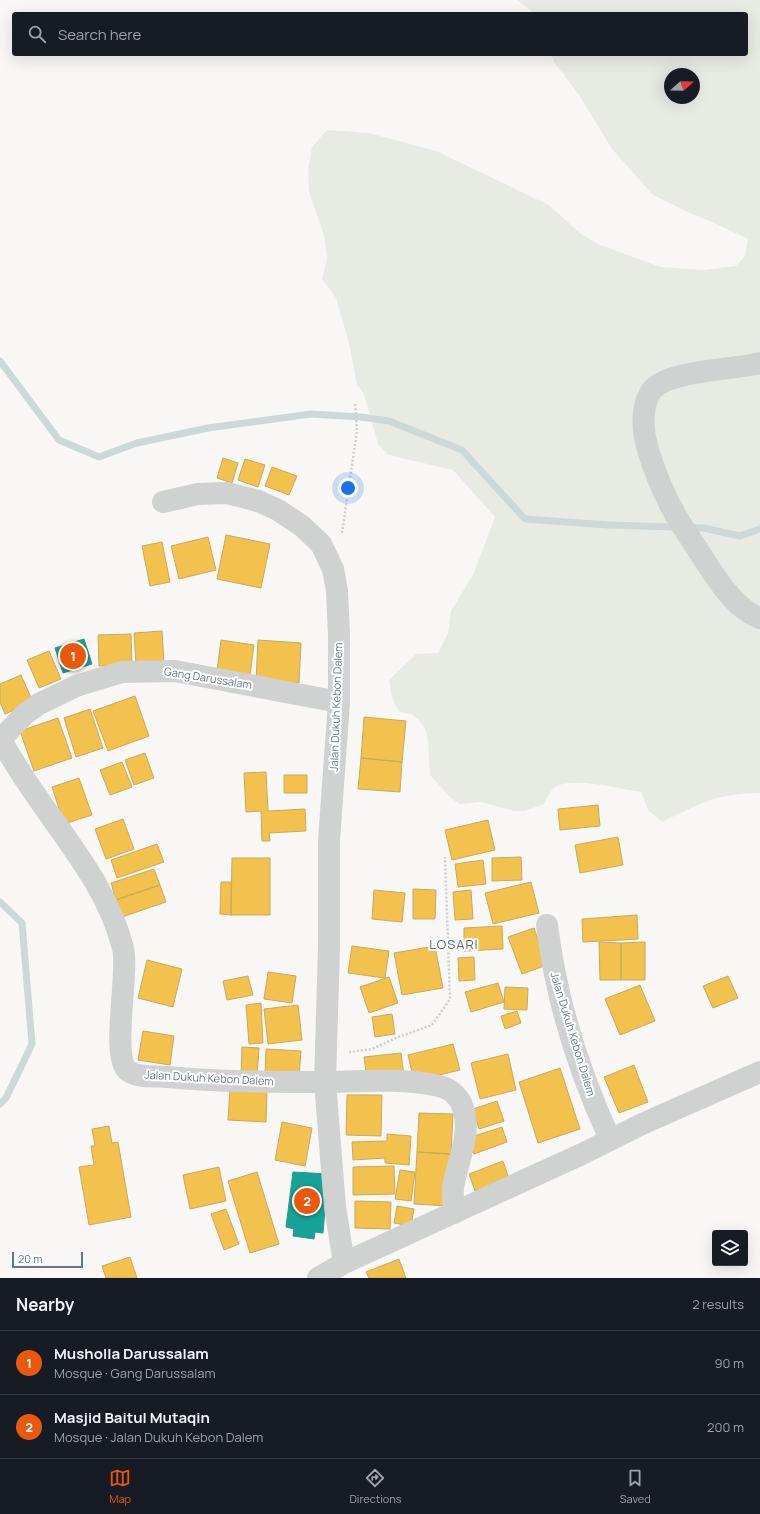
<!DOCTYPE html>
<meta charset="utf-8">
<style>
:root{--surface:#171b24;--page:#242831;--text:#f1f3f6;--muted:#9ea1a6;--line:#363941;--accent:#ea580c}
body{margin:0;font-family:Manrope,sans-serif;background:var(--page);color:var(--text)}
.controls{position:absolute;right:12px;bottom:12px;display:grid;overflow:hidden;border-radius:4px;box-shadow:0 4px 16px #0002}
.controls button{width:36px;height:36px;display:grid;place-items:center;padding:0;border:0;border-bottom:1px solid var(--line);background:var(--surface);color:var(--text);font:20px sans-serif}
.compass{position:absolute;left:664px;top:68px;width:36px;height:36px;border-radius:50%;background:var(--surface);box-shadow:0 4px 16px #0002;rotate:70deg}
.scale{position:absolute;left:12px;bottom:10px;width:71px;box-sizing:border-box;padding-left:4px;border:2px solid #607984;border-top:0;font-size:11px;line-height:14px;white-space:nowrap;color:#607984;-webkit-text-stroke:3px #fff;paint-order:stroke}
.you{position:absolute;left:348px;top:488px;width:14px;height:14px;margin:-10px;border:3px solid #fff;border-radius:50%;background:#1a73e8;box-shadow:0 0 0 6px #1a73e833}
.badge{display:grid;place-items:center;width:26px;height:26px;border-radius:50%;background:var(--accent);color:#fff;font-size:13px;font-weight:700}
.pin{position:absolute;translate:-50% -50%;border:2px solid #fff;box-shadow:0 1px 4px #0006}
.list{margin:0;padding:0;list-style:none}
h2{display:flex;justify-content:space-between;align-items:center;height:52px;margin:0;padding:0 16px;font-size:17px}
h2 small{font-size:13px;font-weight:400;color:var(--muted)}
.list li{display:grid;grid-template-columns:26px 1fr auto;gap:12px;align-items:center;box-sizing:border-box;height:64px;padding:0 16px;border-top:1px solid var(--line)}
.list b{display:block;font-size:15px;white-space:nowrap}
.list p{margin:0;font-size:13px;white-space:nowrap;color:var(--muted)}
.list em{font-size:13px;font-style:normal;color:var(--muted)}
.icon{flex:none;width:22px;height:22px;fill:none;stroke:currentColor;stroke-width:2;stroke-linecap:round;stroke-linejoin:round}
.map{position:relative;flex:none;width:760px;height:1278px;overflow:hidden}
.search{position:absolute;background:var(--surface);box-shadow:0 4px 16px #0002;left:12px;right:12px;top:12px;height:44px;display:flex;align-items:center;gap:10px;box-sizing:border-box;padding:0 14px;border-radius:4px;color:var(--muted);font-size:15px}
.sheet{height:180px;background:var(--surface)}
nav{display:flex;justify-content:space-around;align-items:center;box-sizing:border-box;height:56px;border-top:1px solid var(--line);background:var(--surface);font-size:11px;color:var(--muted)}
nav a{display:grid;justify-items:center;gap:2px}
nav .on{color:var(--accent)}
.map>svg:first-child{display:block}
.green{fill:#e8ebe4;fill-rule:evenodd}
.homes{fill:#f2c14e;stroke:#c6ab5e}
.public{fill:#17a398;stroke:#2d9692}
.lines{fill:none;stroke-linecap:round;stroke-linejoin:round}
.stream{stroke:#cdd8d9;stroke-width:7}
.path{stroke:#cecfd0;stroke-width:2.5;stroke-dasharray:2 2;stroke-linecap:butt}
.minor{stroke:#d0d1d1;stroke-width:22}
.labels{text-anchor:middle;stroke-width:4;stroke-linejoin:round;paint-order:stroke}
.street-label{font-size:11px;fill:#607984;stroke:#fff}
.quarter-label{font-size:13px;letter-spacing:1px;fill:#53656e;stroke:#fff}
</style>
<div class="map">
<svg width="760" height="1278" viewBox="0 0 760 1278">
<rect width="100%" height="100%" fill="#f8f7f6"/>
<path class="green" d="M 517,0 L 760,0 L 760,793 C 716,793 700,804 662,822 L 648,810 L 641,792 C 621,789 575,777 557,786 C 550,790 547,798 544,804 L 525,811 L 514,811 L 481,802 L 459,804 L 450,797 L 430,775 L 428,741 L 426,731 L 420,721 L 411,714 L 400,712 C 392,702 391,693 389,680 L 416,654 L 438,653 L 448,633 L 451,611 L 474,573 L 495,517 L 453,470 L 397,457 L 387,454 L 378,444 L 364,394 L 357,385 L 349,343 L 336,298 L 322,279 L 327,258 L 324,235 L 309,192 L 308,170 L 312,147 L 327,130 L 369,133 L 436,151 L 549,205 L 581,234 L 600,245 L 661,267 L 704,270 L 736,266 L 745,256 L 748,239 L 712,222 L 692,214 L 653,195 L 612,149 L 579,95 L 554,62 L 551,54 L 746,54 L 746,14 L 533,14 L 527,7 ZM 670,74 L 694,74 L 694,98 L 670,98 Z"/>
<path class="homes" d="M 223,458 L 238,463 L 232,483 L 217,478 Z
M 245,459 L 265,465 L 258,487 L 238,480 Z
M 272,467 L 297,476 L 289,495 L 265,486 Z
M 226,535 L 270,544 L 261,588 L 217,579 Z
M 208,537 L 216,570 L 179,579 L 171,546 Z
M 162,542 L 170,582 L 150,586 L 142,546 Z
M 162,631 L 164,663 L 136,665 L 134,633 Z
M 131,634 L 132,665 L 99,666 L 98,635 Z
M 221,640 L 254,645 L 250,675 L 217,671 Z
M 258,640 L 301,643 L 299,683 L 256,680 Z
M 49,651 L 61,679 L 39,688 L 27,660 Z
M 21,675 L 33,702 L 5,714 L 0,702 L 0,684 Z
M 135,696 L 149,736 L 108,751 L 93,711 Z
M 90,709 L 103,748 L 76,757 L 64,718 Z
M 364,717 L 406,721 L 402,762 L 361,758 Z
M 58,718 L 72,758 L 34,771 L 20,731 Z
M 145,753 L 154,778 L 134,785 L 125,760 Z
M 361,758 L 402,762 L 400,792 L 358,789 Z
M 122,762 L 132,787 L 110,795 L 100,770 Z
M 266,772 L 268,811 L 305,809 L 306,831 L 269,833 L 270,841 L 262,841 L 261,811 L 246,812 L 244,773 Z
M 284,775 L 307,775 L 307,793 L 284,793 Z
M 79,778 L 92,815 L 64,824 L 52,787 Z
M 598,805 L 600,826 L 560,830 L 558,809 Z
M 123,819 L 134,849 L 106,859 L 95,829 Z
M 488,820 L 495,850 L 452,860 L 445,830 Z
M 618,837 L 623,865 L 580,873 L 575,845 Z
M 157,844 L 164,862 L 117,878 L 111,860 Z
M 521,857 L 522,880 L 492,881 L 492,858 Z
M 232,858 L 270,858 L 270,915 L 231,915 Z
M 483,860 L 486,884 L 458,887 L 455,864 Z
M 154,869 L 160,885 L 116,900 L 111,883 Z
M 221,882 L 231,882 L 231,915 L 220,914 Z
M 531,882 L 539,913 L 493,924 L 485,893 Z
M 160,885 L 166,902 L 122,917 L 116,900 Z
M 413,889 L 436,890 L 435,919 L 413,919 Z
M 374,890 L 405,893 L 402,922 L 372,919 Z
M 471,890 L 473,919 L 455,920 L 453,892 Z
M 637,915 L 638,939 L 583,942 L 582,919 Z
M 502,926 L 503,949 L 464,951 L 464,928 Z
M 534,928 L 547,965 L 522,974 L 508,937 Z
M 599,942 L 621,943 L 621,980 L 600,980 Z
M 645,942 L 645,980 L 621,980 L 621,943 Z
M 352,946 L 389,951 L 385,978 L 348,973 Z
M 435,946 L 443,988 L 402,995 L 394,953 Z
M 474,957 L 475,980 L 459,981 L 458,958 Z
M 147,960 L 182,969 L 173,1007 L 138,998 Z
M 268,972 L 296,976 L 292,1003 L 264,999 Z
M 248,976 L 253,995 L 227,1000 L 223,981 Z
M 728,976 L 738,998 L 713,1008 L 703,986 Z
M 389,977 L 398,1003 L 369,1013 L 360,987 Z
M 498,983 L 504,1002 L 471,1012 L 465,992 Z
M 640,985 L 655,1021 L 620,1035 L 605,999 Z
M 505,987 L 528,988 L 527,1010 L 504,1009 Z
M 261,1003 L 263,1043 L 249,1044 L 246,1005 Z
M 298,1005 L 302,1040 L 268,1044 L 264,1009 Z
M 517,1011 L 521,1023 L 505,1029 L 501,1016 Z
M 392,1014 L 395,1034 L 375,1037 L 372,1017 Z
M 143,1031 L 174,1036 L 170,1065 L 138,1060 Z
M 453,1044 L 460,1070 L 414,1081 L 408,1055 Z
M 242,1047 L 259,1048 L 257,1076 L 241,1075 Z
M 266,1049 L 301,1051 L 299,1077 L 265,1075 Z
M 401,1053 L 404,1076 L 367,1081 L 364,1057 Z
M 508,1054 L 516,1090 L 480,1099 L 471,1063 Z
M 634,1065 L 648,1102 L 619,1113 L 604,1077 Z
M 560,1068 L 580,1129 L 538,1143 L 519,1082 Z
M 230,1089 L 267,1091 L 266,1122 L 228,1120 Z
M 347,1095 L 382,1095 L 381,1136 L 346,1135 Z
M 497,1101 L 504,1121 L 479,1129 L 473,1109 Z
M 419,1113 L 453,1114 L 451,1154 L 417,1152 Z
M 282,1122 L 312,1128 L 305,1166 L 275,1160 Z
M 109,1126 L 112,1143 L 118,1142 L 131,1217 L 89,1225 L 79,1167 L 94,1165 L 91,1146 L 95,1146 L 92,1129 Z
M 502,1127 L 507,1142 L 474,1154 L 468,1138 Z
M 387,1134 L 411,1136 L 409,1165 L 385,1163 L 385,1158 L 353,1160 L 352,1142 L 387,1141 Z
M 417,1152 L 451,1154 L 449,1206 L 414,1204 Z
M 503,1161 L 509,1179 L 475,1191 L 469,1174 Z
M 394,1166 L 395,1194 L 353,1195 L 353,1167 Z
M 219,1167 L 226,1201 L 190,1209 L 183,1175 Z
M 400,1170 L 415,1172 L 411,1201 L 395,1199 Z
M 257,1172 L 279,1244 L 250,1253 L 228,1181 Z
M 355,1201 L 391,1202 L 390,1229 L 355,1228 Z
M 397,1206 L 414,1209 L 411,1226 L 394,1223 Z
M 226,1209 L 239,1244 L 224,1250 L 211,1214 Z
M 130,1257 L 137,1278 L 106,1278 L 102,1266 Z
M 399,1259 L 406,1278 L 369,1278 L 366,1272 Z"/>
<path class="public" d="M 84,639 L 92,664 L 63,673 L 55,648 Z
M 293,1172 L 328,1174 L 323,1233 L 315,1232 L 314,1239 L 293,1236 L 294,1229 L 286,1227 Z"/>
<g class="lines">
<path class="stream" d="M 0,361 L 59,440 L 99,457 L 137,443 L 208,428 L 311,414 L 361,417 L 389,421 L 462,450 L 525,519 L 609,525 L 704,528 L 740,536 L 760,529
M 0,902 L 22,923 L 32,1044 L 6,1098 L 0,1104"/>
<path class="path" d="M 342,533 L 357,431 L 355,403
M 349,1052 L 372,1049 L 396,1038 L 432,1025 L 450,999 L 445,857"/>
<path class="minor" d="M 760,363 C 735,370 668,370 652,390 C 643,402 642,423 645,437 C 649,459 664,495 675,514 C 681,525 689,536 696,547 C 711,570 733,609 760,618
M 163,502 L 198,494 L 227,493 L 258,501 L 278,510 L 302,526 L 321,544 L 333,569 L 337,591 L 339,635 L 339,702 L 329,840 L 329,947 L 325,1082 L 335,1207 L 344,1263
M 0,738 C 10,756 21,774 33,791 C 66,840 108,888 123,948 C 129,974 111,1054 127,1070 C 136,1078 155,1076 167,1077 C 220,1082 275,1082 328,1082 C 365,1081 403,1078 439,1086 C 449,1088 457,1095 461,1103 C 474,1130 457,1161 453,1188 C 452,1196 454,1205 454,1213
M 1,739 L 25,714 L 39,704 L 76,686 L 122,672 L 175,671 L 339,702
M 547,925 C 556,999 579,1072 610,1139
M 318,1278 L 344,1263 L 582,1154 L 642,1124 L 760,1072"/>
</g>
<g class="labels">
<g class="street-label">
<text transform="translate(208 678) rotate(9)" y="4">Gang Darussalam</text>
<text transform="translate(336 707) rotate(-88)" y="4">Jalan Dukuh Kebon Dalem</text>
<text transform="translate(573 1034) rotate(73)" y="4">Jalan Dukuh Kebon Dalem</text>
<text transform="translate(209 1078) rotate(3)" y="4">Jalan Dukuh Kebon Dalem</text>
</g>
<g class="quarter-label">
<text x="454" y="949">LOSARI</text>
</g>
</g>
</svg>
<div class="controls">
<button><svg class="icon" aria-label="layers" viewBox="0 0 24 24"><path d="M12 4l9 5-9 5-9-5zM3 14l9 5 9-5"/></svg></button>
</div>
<svg class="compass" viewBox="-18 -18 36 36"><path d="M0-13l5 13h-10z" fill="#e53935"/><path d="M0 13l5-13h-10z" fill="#9ea1a6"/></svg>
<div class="scale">20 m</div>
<div class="you"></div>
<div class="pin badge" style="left:73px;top:656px">1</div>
<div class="pin badge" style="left:307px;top:1201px">2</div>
<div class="search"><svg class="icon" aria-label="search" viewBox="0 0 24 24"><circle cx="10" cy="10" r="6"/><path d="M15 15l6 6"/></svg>Search here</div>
</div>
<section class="sheet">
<h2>Nearby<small>2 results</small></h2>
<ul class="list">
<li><span class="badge">1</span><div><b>Musholla Darussalam</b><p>Mosque · Gang Darussalam</p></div><em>90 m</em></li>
<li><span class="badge">2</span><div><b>Masjid Baitul Mutaqin</b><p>Mosque · Jalan Dukuh Kebon Dalem</p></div><em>200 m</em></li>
</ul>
</section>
<nav>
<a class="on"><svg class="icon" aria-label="map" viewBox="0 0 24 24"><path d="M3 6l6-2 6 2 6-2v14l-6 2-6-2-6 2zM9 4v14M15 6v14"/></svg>Map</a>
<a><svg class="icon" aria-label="directions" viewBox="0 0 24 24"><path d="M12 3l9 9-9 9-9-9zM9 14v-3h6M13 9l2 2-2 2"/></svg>Directions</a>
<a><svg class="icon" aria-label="saved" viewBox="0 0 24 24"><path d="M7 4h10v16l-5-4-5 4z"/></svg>Saved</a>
</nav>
